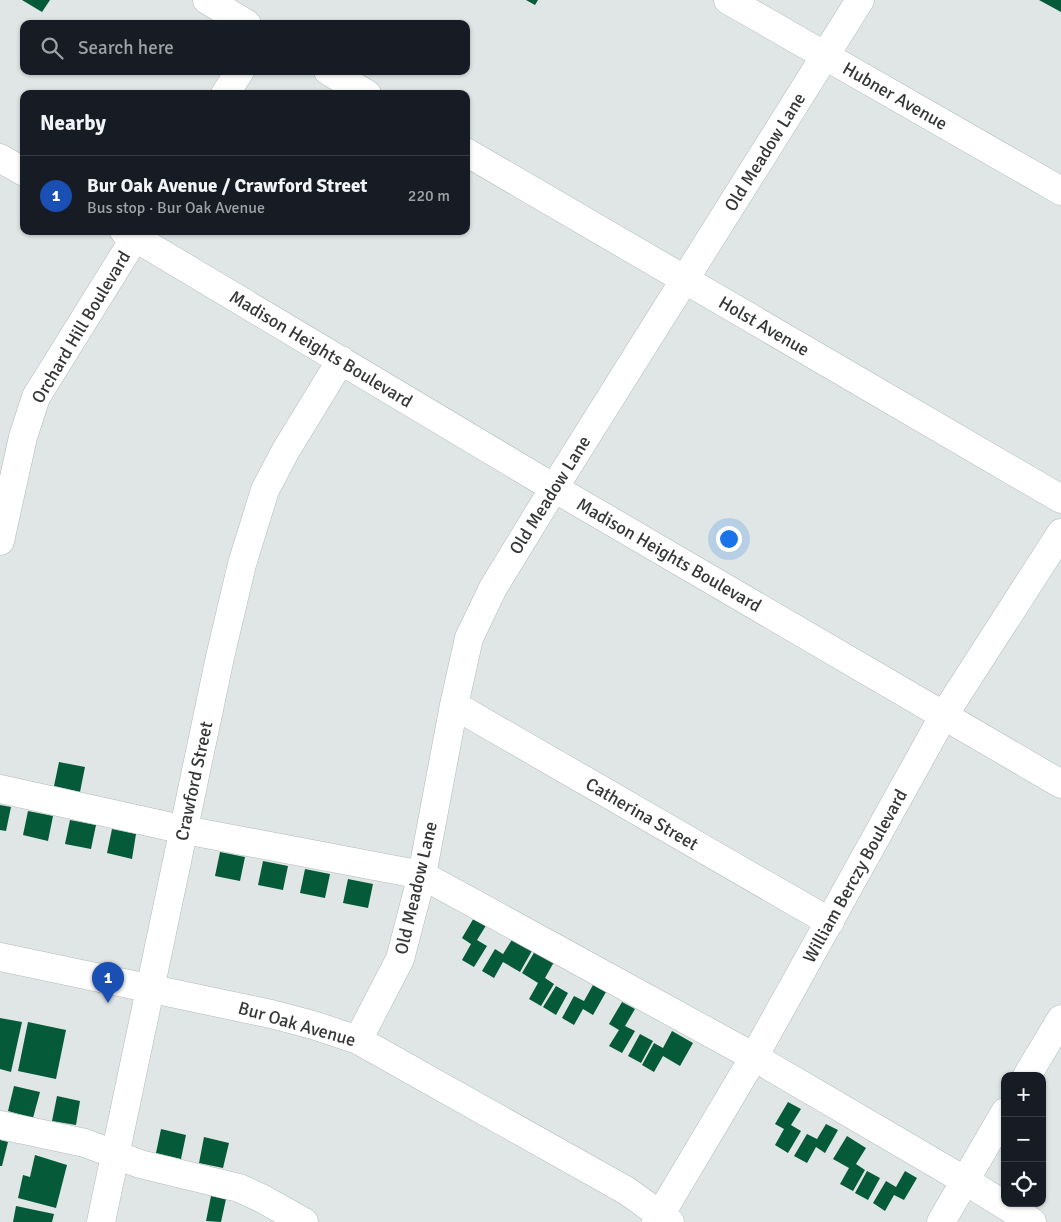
<!DOCTYPE html>
<meta charset="utf-8">
<style>
:root{--surface:#171b24;--page:#20242c;--text:#f1f3f6;--muted:#9ea1a6;--line:#363941;--accent:#0b8043}
body{margin:0;font-family:Signika,sans-serif;background:var(--page);color:var(--text)}
.controls{position:absolute;right:15px;bottom:15px;display:grid;overflow:hidden;border-radius:10px;box-shadow:0 1px 4px #0004}
.controls button{width:45px;height:45px;display:grid;place-items:center;padding:0;border:0;border-bottom:1px solid var(--line);background:var(--surface);color:var(--text);font:25px sans-serif}
.you{position:absolute;left:728px;top:538px;width:18px;height:18px;margin:-12px;border:4px solid #fff;border-radius:50%;background:#1a73e8;box-shadow:0 0 0 8px #1a73e833}
.badge{display:grid;place-items:center;width:32px;height:32px;border-radius:50%;background:var(--accent);color:#fff;font-size:16px;font-weight:700}
.pin{position:absolute;translate:-50% -41px;filter:drop-shadow(0 1px 2px #0008)}
.pin::after{content:'';position:absolute;top:26px;width:18px;height:15px;background:inherit;clip-path:polygon(0 0,100% 0,50% 100%)}
.list{margin:0;padding:0;list-style:none}
h2{display:flex;justify-content:space-between;align-items:center;height:65px;margin:0;padding:0 20px;font-size:21px}
h2 small{font-size:16px;font-weight:400;color:var(--muted)}
.list li{display:grid;grid-template-columns:32px 1fr auto;gap:15px;align-items:center;box-sizing:border-box;height:80px;padding:0 20px;border-top:1px solid var(--line)}
.list b{display:block;font-size:19px;white-space:nowrap}
.list p{margin:0;font-size:16px;white-space:nowrap;color:var(--muted)}
.list em{font-size:16px;font-style:normal;color:var(--muted)}
.icon{flex:none;width:28px;height:28px;fill:none;stroke:currentColor;stroke-width:2;stroke-linecap:round;stroke-linejoin:round}
.map{position:relative;flex:none;width:1061px;height:1222px;overflow:hidden}
.search{position:absolute;background:var(--surface);box-shadow:0 1px 4px #0004;left:20px;top:20px;width:450px;height:55px;display:flex;align-items:center;gap:12px;box-sizing:border-box;padding:0 18px;border-radius:10px;color:var(--muted);font-size:19px}
.panel{position:absolute;background:var(--surface);box-shadow:0 1px 4px #0004;left:20px;top:90px;width:450px;height:145px;border-radius:10px}
.map>svg:first-child{display:block}
.building{fill:#055a3a}
.lines{fill:none;stroke-linecap:round;stroke-linejoin:round}
.minor-casing{stroke:#b3bab9;stroke-width:29}
.minor{stroke:#fff;stroke-width:28}
.labels{text-anchor:middle;stroke-width:5;stroke-linejoin:round;paint-order:stroke}
.street-label{font-size:18px;fill:#353737;stroke:#fff}
</style>
<div class="map">
<svg width="1061" height="1222" viewBox="0 0 1061 1222">
<rect width="100%" height="100%" fill="#dfe6e5"/>
<path class="building" d="M 22,0 L 50,0 L 42,12 Z
M 526,0 L 538,0 L 535,5 Z
M 1039,0 L 1061,0 L 1061,12 Z
M 59,762 L 85,767 L 80,792 L 54,786 Z
M 0,805 L 11,807 L 6,831 L 0,830 Z
M 28,811 L 53,816 L 48,841 L 23,835 Z
M 70,820 L 96,825 L 91,849 L 65,844 Z
M 112,829 L 136,834 L 132,859 L 107,853 Z
M 220,852 L 245,857 L 240,881 L 215,876 Z
M 263,861 L 288,866 L 283,890 L 258,885 Z
M 305,869 L 330,874 L 325,898 L 300,893 Z
M 348,879 L 373,884 L 368,908 L 343,903 Z
M 475,916 L 487,924 L 477,940 L 487,946 L 474,967 L 462,960 L 471,944 L 462,938 Z
M 513,938 L 533,949 L 520,972 L 503,962 L 494,978 L 482,971 L 495,949 L 503,954 Z
M 535,951 L 554,962 L 545,978 L 554,984 L 541,1006 L 529,999 L 538,983 L 522,973 Z
M 593,985 L 606,992 L 593,1015 L 583,1009 L 574,1025 L 562,1018 L 574,996 L 584,1001 Z
M 556,986 L 568,993 L 556,1015 L 543,1007 Z
M 622,1002 L 635,1009 L 625,1026 L 635,1031 L 622,1053 L 609,1046 L 619,1030 L 609,1024 Z
M 0,1018 L 22,1022 L 11,1072 L 0,1069 Z
M 28,1022 L 66,1030 L 56,1079 L 18,1071 Z
M 672,1031 L 693,1043 L 680,1066 L 663,1056 L 654,1072 L 642,1065 L 654,1043 L 663,1048 Z
M 640,1034 L 653,1041 L 641,1063 L 628,1056 Z
M 14,1086 L 40,1092 L 33,1118 L 8,1111 Z
M 57,1096 L 80,1101 L 76,1125 L 52,1121 Z
M 788,1102 L 801,1109 L 791,1125 L 801,1131 L 788,1153 L 775,1145 L 784,1129 L 775,1124 Z
M 826,1124 L 838,1130 L 825,1153 L 816,1147 L 807,1163 L 794,1156 L 807,1134 L 817,1139 Z
M 161,1129 L 186,1135 L 181,1159 L 156,1153 Z
M 847,1136 L 866,1148 L 856,1164 L 865,1170 L 853,1191 L 840,1184 L 849,1168 L 833,1159 Z
M 204,1137 L 229,1143 L 223,1168 L 199,1163 Z
M 0,1140 L 8,1142 L 2,1166 L 0,1166 Z
M 35,1155 L 67,1165 L 56,1208 L 18,1198 L 23,1175 L 30,1177 Z
M 867,1171 L 880,1178 L 868,1200 L 855,1193 Z
M 905,1171 L 917,1178 L 904,1200 L 894,1195 L 885,1211 L 873,1203 L 886,1181 L 896,1187 Z
M 211,1196 L 226,1199 L 221,1222 L 206,1221 Z
M 16,1206 L 54,1214 L 52,1222 L 13,1222 Z"/>
<g class="lines">
<defs>
<path id="minor" d="M 207,0 L 247,24
M 728,0 L 1061,191
M 328,71 L 367,94
M 225,94 L 240,71
M 466,152 L 1061,499
M 0,158 L 24,172
M 124,231 L 554,488 L 1061,784
M 0,541 L 23,437 L 36,397 L 139,231
M 454,705 L 830,922
M 0,789 L 185,830 L 422,875 L 754,1057 L 964,1180 L 1032,1222
M 0,957 L 271,1014 L 313,1025 L 358,1040 L 627,1191 L 670,1222
M 358,1040 L 400,959 L 422,875 L 454,705 L 469,638 L 493,588 L 554,488 L 860,0
M 1027,1076 L 1061,1019
M 0,1125 L 85,1143 L 140,1164 L 239,1188 L 261,1198 L 304,1222
M 101,1222 L 220,657 L 242,564 L 265,490 L 286,450 L 341,360
M 656,1222 L 754,1057 L 944,715 L 1061,533
M 941,1222 L 1005,1112"/>
</defs>
<use href="#minor" class="minor-casing"/>
<use href="#minor" class="minor"/>
</g>
<g class="labels">
<g class="street-label">
<text transform="translate(895 96) rotate(30)" y="6">Hubner Avenue</text>
<text transform="translate(765 152) rotate(-58)" y="6">Old Meadow Lane</text>
<text transform="translate(764 326) rotate(30)" y="6">Holst Avenue</text>
<text transform="translate(81 327) rotate(-59)" y="6">Orchard Hill Boulevard</text>
<text transform="translate(321 349) rotate(31)" y="6">Madison Heights Boulevard</text>
<text transform="translate(550 495) rotate(-58)" y="6">Old Meadow Lane</text>
<text transform="translate(669 555) rotate(30)" y="6">Madison Heights Boulevard</text>
<text transform="translate(194 781) rotate(-78)" y="6">Crawford Street</text>
<text transform="translate(642 814) rotate(30)" y="6">Catherina Street</text>
<text transform="translate(855 876) rotate(-61)" y="6">William Berczy Boulevard</text>
<text transform="translate(416 888) rotate(-77)" y="6">Old Meadow Lane</text>
<text transform="translate(297 1024) rotate(16)" y="6">Bur Oak Avenue</text>
</g>
</g>
</svg>
<div class="controls">
<button>+</button>
<button>−</button>
<button><svg class="icon" aria-label="locate" viewBox="0 0 24 24"><circle cx="12" cy="12" r="6"/><path d="M12 2v4M12 18v4M2 12h4M18 12h4"/></svg></button>
</div>
<div class="you"></div>
<div class="pin badge" style="left:108px;top:1003px;background:#1a4fb4">1</div>
<div class="search"><svg class="icon" aria-label="search" viewBox="0 0 24 24"><circle cx="10" cy="10" r="6"/><path d="M15 15l6 6"/></svg>Search here</div>
<section class="panel">
<h2>Nearby<small></small></h2>
<ul class="list">
<li><span class="badge" style="background:#1a4fb4">1</span><div><b>Bur Oak Avenue / Crawford Street</b><p>Bus stop · Bur Oak Avenue</p></div><em>220 m</em></li>
</ul>
</section>
</div>
